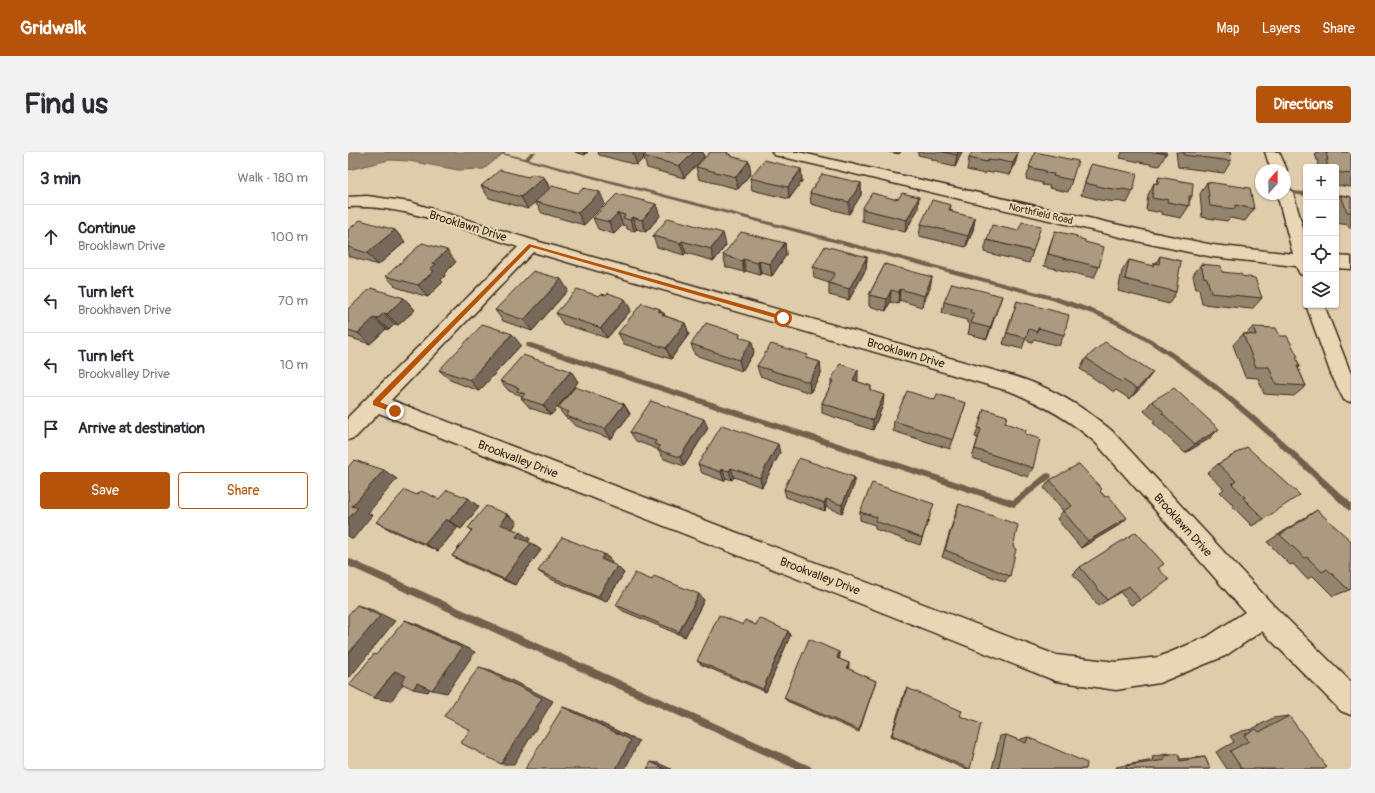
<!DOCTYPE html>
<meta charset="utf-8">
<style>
:root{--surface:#fff;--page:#f2f2f3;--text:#2b2b33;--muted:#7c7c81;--line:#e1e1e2;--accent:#b45309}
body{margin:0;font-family:Pangolin,sans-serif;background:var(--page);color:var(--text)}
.controls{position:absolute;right:12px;top:12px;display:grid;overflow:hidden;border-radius:4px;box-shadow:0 1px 3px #0004}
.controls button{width:36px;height:36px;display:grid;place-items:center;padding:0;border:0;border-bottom:1px solid var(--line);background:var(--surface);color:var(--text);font:20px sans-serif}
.compass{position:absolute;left:907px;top:12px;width:36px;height:36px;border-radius:50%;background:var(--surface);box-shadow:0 1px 3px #0004;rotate:21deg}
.stop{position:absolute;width:12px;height:12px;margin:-9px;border:3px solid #b45309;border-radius:50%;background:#fff}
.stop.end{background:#b45309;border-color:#fff;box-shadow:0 1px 4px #0008}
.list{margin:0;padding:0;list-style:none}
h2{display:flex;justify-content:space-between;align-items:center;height:52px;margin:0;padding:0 16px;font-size:17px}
h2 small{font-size:13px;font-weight:400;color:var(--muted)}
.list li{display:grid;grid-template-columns:26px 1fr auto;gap:12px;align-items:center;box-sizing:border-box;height:64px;padding:0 16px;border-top:1px solid var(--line)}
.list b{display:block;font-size:15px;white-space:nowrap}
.list p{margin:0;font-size:13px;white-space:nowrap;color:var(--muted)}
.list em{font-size:13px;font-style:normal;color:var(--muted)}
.actions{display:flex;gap:8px;padding:12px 16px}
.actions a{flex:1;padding:9px 0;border:1px solid var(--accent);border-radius:4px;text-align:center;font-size:14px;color:var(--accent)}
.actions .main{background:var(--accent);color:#fff}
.icon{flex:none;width:22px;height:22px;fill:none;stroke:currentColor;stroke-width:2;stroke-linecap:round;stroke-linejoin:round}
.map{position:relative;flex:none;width:1003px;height:617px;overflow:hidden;border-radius:4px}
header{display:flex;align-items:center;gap:24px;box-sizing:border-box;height:56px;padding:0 20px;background:var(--accent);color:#fff}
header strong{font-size:19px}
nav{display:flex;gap:22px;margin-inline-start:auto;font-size:14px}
.intro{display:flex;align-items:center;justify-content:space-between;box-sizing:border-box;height:96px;padding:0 24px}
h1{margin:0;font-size:28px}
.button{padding:10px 18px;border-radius:4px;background:var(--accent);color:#fff;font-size:14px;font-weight:700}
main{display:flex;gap:24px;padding:0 24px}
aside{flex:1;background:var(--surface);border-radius:4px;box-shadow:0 1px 3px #0004}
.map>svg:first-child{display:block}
.water{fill:#97856d;stroke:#72614d}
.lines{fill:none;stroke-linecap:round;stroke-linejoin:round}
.stream{fill:#72614d;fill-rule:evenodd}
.minor-casing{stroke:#3b2a1e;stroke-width:3}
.minor{fill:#e9d6b4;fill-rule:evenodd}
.wall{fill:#93846e;stroke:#3b2a1e}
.shaded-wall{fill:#786b5a;stroke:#3b2a1e}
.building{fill:#ab9980;stroke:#3b2a1e}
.route{fill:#b45309}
.labels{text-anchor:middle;stroke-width:4;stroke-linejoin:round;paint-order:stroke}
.far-street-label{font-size:10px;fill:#3b2a1e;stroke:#e9d6b4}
.street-label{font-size:12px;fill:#3b2a1e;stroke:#e9d6b4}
</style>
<header>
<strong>Gridwalk</strong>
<nav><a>Map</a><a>Layers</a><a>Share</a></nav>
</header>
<div class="intro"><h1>Find us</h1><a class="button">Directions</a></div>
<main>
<aside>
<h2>3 min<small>Walk · 180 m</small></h2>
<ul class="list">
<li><svg class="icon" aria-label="ahead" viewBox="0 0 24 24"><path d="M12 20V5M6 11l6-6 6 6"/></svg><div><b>Continue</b><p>Brooklawn Drive</p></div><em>100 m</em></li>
<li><svg class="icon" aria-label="left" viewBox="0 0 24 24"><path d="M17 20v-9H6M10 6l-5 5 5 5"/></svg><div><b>Turn left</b><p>Brookhaven Drive</p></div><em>70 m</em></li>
<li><svg class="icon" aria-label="left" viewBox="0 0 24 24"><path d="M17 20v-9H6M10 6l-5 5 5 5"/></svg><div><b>Turn left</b><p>Brookvalley Drive</p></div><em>10 m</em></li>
<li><svg class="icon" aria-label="arrive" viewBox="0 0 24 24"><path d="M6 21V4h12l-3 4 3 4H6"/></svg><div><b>Arrive at destination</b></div></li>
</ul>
<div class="actions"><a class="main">Save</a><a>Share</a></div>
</aside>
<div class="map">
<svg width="1003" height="617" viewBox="0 0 1003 617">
<rect width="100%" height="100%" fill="#deccab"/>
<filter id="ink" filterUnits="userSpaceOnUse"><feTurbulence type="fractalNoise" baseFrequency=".025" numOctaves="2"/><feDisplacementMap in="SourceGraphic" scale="8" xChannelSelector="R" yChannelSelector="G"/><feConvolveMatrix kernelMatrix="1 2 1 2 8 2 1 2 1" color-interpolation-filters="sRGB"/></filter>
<g filter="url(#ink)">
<path class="water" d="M 0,0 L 157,0 L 136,17 L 110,18 L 61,9 L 41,8 L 0,18 Z"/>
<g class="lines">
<path class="stream" d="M 183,0 L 188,0 L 181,7 L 705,144 C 728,151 752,159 773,170 C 860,215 931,286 1003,351 L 1003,359 L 1000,358 C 928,291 857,219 769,173 C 748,162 725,156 704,148 L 153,2 L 155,1 L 177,6 Z
M 945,39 L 958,40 L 958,44 L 943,42 L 943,40 Z
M 988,42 L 1003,44 L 1003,48 L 988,46 Z
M 179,191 L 183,191 L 665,348 L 697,322 L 700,321 L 703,322 L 704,324 L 703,326 L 666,355 L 179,195 L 178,193 Z
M 0,406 L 462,614 L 464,617 L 448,617 L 0,414 Z"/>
<defs>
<path id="minor" d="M 424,0 L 450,0 L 802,80 L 865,93 L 945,102 L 929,42 L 937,42 L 937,36 L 943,38 L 945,41 L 958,87 L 958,124 L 952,122 L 948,114 L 865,105 L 802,92 L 431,4 L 426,3 Z
M 917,0 L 931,0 L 939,18 L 937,20 L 937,18 L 923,18 Z
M 19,44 L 62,50 L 188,89 L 669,225 C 704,236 736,255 764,279 L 925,453 L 1003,530 L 1003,563 L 993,559 L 914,479 L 877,504 L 811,531 L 768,538 L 708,529 L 31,261 L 8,285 L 0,288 L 0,265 L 170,95 C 117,78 56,52 0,55 L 0,45 ZM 185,100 L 664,240 C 695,253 723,268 748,291 L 897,460 L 859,485 L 811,505 L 768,510 L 708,503 L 43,248 Z
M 988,104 L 1003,105 L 1003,117 L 988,116 Z
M 958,153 L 976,153 L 1003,222 L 1003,250 L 996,248 L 983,222 Z"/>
</defs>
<use href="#minor" class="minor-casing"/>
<use href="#minor" class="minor"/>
</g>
<path class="wall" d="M 227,0 L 240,0 L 237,3 Z
M 250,0 L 355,0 L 356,5 L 336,26 L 299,16 L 296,6 L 289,13 L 251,3 Z
M 541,0 L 553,0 L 551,2 Z
M 570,0 L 614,0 L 607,15 L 590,11 L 591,9 L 584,8 L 584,6 L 570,3 Z
M 687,0 L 724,28 L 720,40 L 701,36 L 702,34 L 694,33 L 694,31 L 678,27 Z
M 774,0 L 818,0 L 818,2 L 811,14 L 772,6 Z
M 828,0 L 882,0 L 883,9 L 876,21 L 830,15 Z
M 969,0 L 1003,0 L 1003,35 L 988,33 L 988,15 L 969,15 L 969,13 L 970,11 L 967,2 Z
M 381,2 L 403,21 L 390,37 L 351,27 L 348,15 Z
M 621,6 L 668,9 L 662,23 L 646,20 L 645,21 L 638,20 L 637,22 L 619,18 Z
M 743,12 L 785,39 L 779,51 L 769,49 L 768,50 L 752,48 L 733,43 L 739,24 Z
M 453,17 L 454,29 L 441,47 L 404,38 L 402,26 Z
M 180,25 L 196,25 L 202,36 L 257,52 L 236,73 L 194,61 L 187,50 L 180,57 L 141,46 L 133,34 Z
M 811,25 L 844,44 L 841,50 L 841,54 L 833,66 L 813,62 L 813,60 L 810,59 L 809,60 L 798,58 L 800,43 L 806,31 L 808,32 Z
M 859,30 L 906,57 L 897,69 L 882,66 L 879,69 L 854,65 L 852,42 Z
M 513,31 L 513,43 L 501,62 L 463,52 L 462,41 Z
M 269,42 L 312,64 L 298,80 L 289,77 L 287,79 L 279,77 L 278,74 L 275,73 L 266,82 L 250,77 L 245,66 Z
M 993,43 L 1003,45 L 1003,76 L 1001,76 L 1000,73 L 988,71 L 988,49 Z
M 603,53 L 602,59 L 604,61 L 627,66 L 625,78 L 618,95 L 571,84 L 573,72 Z
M 514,57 L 570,57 L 557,80 L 514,69 Z
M 0,78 L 47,78 L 57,90 L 30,113 L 0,104 Z
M 707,79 L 729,86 L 737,90 L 751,115 L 746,126 L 696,114 L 703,90 Z
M 305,84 L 378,93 L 366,109 L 338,101 L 336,103 L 309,95 Z
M 639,88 L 685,99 L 681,111 L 636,100 Z
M 437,91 L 438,103 L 424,124 L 413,121 L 412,123 L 398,119 L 396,120 L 378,115 L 375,103 Z
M 812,104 L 828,140 L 821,152 L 770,139 L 774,119 L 781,108 L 804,114 L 806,111 L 808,111 Z
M 519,105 L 518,117 L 501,148 L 481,143 L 481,131 L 466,126 L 465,115 Z
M 108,110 L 96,122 L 97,124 L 93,128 L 95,130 L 80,145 L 48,135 L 38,124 Z
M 537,112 L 582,136 L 574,155 L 551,148 L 550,152 L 542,150 L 538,159 L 521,154 L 521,143 Z
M 853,112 L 874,120 L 894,124 L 914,146 L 904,157 L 854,152 L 851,137 L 848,137 L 845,123 Z
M 220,138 L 184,179 L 155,169 L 147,158 Z
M 56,146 L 67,158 L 50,173 L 47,172 L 41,178 L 38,177 L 22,192 L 0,185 L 0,157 Z
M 669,149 L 716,183 L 711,194 L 686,187 L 684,190 L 677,188 L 674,197 L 655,192 Z
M 596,150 L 650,155 L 639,187 L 620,182 L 622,173 L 619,171 L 619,168 L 594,161 Z
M 312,157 L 314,160 L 317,164 L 337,171 L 341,182 L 323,207 L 276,192 L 270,181 Z
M 283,158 L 259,186 L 215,172 L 208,161 Z
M 905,175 L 932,184 L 950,205 L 948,207 L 952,215 L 950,216 L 958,234 L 946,244 L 916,242 L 910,226 L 897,225 L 885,193 L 895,182 L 898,182 Z
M 393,186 L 406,200 L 394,219 L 347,203 L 343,192 Z
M 173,193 L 131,239 L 102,228 L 91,218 Z
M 738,206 L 797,231 L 782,247 L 768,238 L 766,240 L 732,217 Z
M 461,207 L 472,210 L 473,221 L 462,241 L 412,224 L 409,214 Z
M 223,219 L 230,230 L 203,263 L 182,256 L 173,246 L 174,245 L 172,243 L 161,239 L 152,229 Z
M 483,228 L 510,228 L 509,230 L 523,234 L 523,239 L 535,253 L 525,278 L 474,261 L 474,251 L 483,233 Z
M 587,248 L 618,251 L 602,297 L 545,279 L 546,269 Z
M 804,249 L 861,287 L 837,301 L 805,271 L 807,269 L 796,259 Z
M 276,252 L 282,262 L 263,287 L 226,273 L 221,267 L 218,266 L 210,256 Z
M 636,257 L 657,271 L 677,282 L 685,316 L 680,325 L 624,306 L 630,286 L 627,285 Z
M 360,276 L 336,314 L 316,307 L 309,297 L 288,289 L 282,280 Z
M 899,295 L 916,367 L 904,374 L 884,354 L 885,353 L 872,340 L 876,337 L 859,321 L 870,312 Z
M 432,301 L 414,335 L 386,325 L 384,328 L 378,326 L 376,329 L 354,321 L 350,312 Z
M 506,325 L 506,333 L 494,361 L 478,355 L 477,359 L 438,345 L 436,337 Z
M 702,328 L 754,337 L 752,339 L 757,345 L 779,366 L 771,373 L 733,396 L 709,367 L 715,359 L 696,336 Z
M 69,343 L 91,347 L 120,346 L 131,355 L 113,377 L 110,375 L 90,399 L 42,378 L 28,370 Z
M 611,352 L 665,395 L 662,424 L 657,430 L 594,405 L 608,360 Z
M 969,358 L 1001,438 L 985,444 L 965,424 L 959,427 L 945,412 L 942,413 L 919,390 L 956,366 Z
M 512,360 L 583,360 L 572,393 L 527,377 L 527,373 L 512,368 Z
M 159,362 L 169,370 L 164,377 L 182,387 L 180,390 L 193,398 L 167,433 L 116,411 L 104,404 L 124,378 L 120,376 Z
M 256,402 L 264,409 L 263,411 L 276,421 L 258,450 L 200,426 L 190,419 Z
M 732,415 L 810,416 L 792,448 L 783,453 L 772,440 L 750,454 L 725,422 Z
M 304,428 L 356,448 L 337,485 L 275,459 L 268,453 Z
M 408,473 L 440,479 L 442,484 L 418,540 L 354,513 L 349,509 Z
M 492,504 L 491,507 L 501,511 L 501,515 L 500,517 L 528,529 L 511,580 L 439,549 L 436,546 Z
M 559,536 L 612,564 L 622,617 L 617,617 L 543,584 L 557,539 Z
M 941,564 L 976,617 L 879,617 L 868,600 L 886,590 L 882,584 L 894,579 L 904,577 L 925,566 Z
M 658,583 L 673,589 L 673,587 L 680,585 L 738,617 L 644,617 L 652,584 Z
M 818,602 L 830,602 L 832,607 L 844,606 L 857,605 L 862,617 L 769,617 L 768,615 L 805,608 L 804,605 Z"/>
<path class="shaded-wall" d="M 236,0 L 240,0 L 237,3 Z
M 286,0 L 302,0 L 295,4 L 296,6 L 289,13 L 285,1 Z
M 346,0 L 355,0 L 356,5 L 336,26 L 332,14 Z
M 610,0 L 614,0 L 607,15 L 609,3 Z
M 670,0 L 668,9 L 662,23 L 665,11 Z
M 401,9 L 403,21 L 390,37 L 388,25 Z
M 453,17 L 454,29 L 441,47 L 440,35 Z
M 196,25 L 202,37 L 180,57 L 173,45 Z
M 513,31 L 513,43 L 501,62 L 501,50 Z
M 252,40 L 257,52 L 236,73 L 230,61 Z
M 571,45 L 570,57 L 557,80 L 559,68 Z
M 308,52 L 312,64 L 298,80 L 294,68 Z
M 270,61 L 275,73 L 266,82 L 261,70 Z
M 284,65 L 289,77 L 287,79 L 282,68 Z
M 627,66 L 625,78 L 618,95 L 620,84 Z
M 47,78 L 57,90 L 30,113 L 19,101 Z
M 375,81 L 378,93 L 366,109 L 363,97 Z
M 334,89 L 338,101 L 336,103 L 332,91 Z
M 437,91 L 438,103 L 424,124 L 422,112 Z
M 99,98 L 108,110 L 96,122 L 97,124 L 93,128 L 95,130 L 80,145 L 70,133 L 85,111 Z
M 519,105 L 518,117 L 501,148 L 501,137 Z
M 395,107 L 398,119 L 396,120 L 394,109 Z
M 411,109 L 413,121 L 412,123 L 410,111 Z
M 584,125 L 582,136 L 574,155 L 576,144 Z
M 213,127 L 220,138 L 184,179 L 176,168 Z
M 552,137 L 551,148 L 550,152 L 551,140 Z
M 543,138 L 542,150 L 538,159 L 539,147 Z
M 654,144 L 650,155 L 639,187 L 642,176 Z
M 56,146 L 67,158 L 50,173 L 39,162 Z
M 277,147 L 283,158 L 259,186 L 253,176 Z
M 312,157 L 314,162 L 316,161 L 320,172 L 310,159 Z
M 36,161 L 47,172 L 41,178 L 29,167 Z
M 26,166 L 38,177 L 22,192 L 10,181 Z
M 337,171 L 341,182 L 323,207 L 318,196 Z
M 164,182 L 173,193 L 131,239 L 122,228 Z
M 404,189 L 406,200 L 394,219 L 391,208 Z
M 472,210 L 473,221 L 462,241 L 461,230 Z
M 510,218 L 510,228 L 505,239 L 505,228 Z
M 223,219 L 230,230 L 203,263 L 195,253 Z
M 805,220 L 797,231 L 782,247 L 789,237 Z
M 536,243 L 535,253 L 525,278 L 525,268 Z
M 276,252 L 282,262 L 263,287 L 257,277 Z
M 356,267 L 360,276 L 336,314 L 332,305 Z
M 871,277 L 861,287 L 837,301 L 847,292 Z
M 430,292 L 432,301 L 414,335 L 412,326 Z
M 383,316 L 386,325 L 384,328 L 381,319 Z
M 374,317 L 378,326 L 376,329 L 373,320 Z
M 36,318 L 49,327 L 20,361 L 24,363 L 5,387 L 0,384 L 0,367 L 4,354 Z
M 506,325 L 506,333 L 494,361 L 494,353 Z
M 120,346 L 131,355 L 113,377 L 101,369 Z
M 478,347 L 478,355 L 477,359 L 476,351 Z
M 159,362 L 169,370 L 163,379 L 152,372 Z
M 779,366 L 771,373 L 733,396 L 740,389 Z
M 98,367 L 110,375 L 90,399 L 77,392 Z
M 172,380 L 182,387 L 179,392 L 168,385 Z
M 183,391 L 193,398 L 167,433 L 156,427 Z
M 256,402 L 264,409 L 261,414 L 253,407 Z
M 269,414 L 276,421 L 258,450 L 250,445 Z
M 351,442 L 356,448 L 337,485 L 331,480 Z
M 9,453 L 25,458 L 47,469 L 2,525 L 0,525 L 0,502 Z
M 57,468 L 71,473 L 127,500 L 99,541 L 84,538 Z
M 440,479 L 442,484 L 418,540 L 415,537 Z
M 491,500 L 492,504 L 489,510 L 489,506 Z
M 131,515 L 143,518 L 205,549 L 166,612 L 153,612 Z
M 47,519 L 62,523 L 43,549 L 26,546 Z
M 69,531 L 84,534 L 80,540 L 65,537 Z
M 215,555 L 225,558 L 291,589 L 277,617 L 268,617 Z
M 303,610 L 310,611 L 323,617 L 317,617 Z"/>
<path class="building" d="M 300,0 L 346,0 L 332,14 L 295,4 Z
M 362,0 L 380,0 L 379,2 L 383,3 L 382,4 L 401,9 L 388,25 L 348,15 Z
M 595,0 L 610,0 L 609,3 Z
M 624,0 L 670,0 L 665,11 L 649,8 L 648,9 L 640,8 L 639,10 L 621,6 Z
M 687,0 L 730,9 L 724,28 L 705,24 L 706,22 L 697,21 L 698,19 L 681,15 Z
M 808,0 L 818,0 L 818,2 Z
M 836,0 L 882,0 L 883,9 L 836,3 Z
M 980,0 L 1003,0 L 1003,22 L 988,20 L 988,15 L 980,15 L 978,8 L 980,8 L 978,1 L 980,1 Z
M 416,8 L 453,17 L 440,35 L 402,26 Z
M 743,12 L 789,22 L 785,39 L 774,37 L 773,38 L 758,36 L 737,31 Z
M 152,18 L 180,25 L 184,22 L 196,25 L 173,45 L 133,34 Z
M 474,22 L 513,31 L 501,50 L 462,41 Z
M 811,25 L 845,31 L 844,44 L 841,44 L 841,54 L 819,50 L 820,48 L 816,47 L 815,48 L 804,46 L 806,31 L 810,32 Z
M 859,30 L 902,36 L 906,57 L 887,53 L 887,57 L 862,54 Z
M 204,34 L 230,41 L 236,36 L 252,40 L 230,61 L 187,50 Z
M 524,41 L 546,47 L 551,46 L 554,41 L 571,45 L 559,68 L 514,57 Z
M 269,42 L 308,52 L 294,68 L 284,65 L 282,68 L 275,66 L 277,63 L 270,61 L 261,70 L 245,66 Z
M 993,43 L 1003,45 L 1003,60 L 999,60 Z
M 584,48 L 603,53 L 601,58 L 605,59 L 604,60 L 627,66 L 620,84 L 573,72 Z
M 320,66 L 375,81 L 363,97 L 334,89 L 332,91 L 305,84 Z
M 12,68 L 47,78 L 19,101 L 0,95 L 0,78 Z
M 674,70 L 693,74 L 685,99 L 639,88 L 644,73 L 670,79 Z
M 707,79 L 729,84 L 729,86 L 737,88 L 737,90 L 756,95 L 751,115 L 700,102 Z
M 393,80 L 437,91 L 422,112 L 411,109 L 410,111 L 395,107 L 394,109 L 375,103 Z
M 74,91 L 99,98 L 85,111 L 88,112 L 82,117 L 86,119 L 70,133 L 38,124 Z
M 477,94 L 519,105 L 501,137 L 481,131 L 487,121 L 465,115 Z
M 812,104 L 833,109 L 828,140 L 777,127 L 781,108 L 805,114 L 806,111 L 811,112 Z
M 537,112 L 584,125 L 576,144 L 552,137 L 551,140 L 543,138 L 539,147 L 521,143 Z
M 853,112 L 873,114 L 874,120 L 893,122 L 894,124 L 907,126 L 914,146 L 863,141 L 859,126 L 856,125 Z
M 185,119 L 213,127 L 176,168 L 147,158 Z
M 604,131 L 654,144 L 642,176 L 623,171 L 627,162 L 622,160 L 623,157 L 596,150 Z
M 23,136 L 56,146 L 39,162 L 36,161 L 29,167 L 26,166 L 10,181 L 0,178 L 0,157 Z
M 229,137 L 251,144 L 253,142 L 258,143 L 260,141 L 277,147 L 253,176 L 208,161 Z
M 669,149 L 721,163 L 716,183 L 690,176 L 689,180 L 681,177 L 678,186 L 659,181 Z
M 294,151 L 312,157 L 310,159 L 316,161 L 314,163 L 337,171 L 318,196 L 270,181 Z
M 358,171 L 392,182 L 391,185 L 404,189 L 391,208 L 343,192 Z
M 135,172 L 164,182 L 122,228 L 91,218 Z
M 905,175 L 928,176 L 932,184 L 939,184 L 950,205 L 948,205 L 952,215 L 949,214 L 958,234 L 928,232 L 921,215 L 908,215 L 895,182 L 908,183 Z
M 757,190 L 805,220 L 789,237 L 775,228 L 773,230 L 738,206 Z
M 423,192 L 460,203 L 458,206 L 472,210 L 461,230 L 409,214 Z
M 175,203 L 223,219 L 195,253 L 173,246 L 177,242 L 169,239 L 171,236 L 152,229 Z
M 492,212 L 510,218 L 505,228 L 523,234 L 522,238 L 536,243 L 525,268 L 474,251 L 485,229 L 483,228 Z
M 227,235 L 276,252 L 257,277 L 218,264 L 221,260 L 210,256 Z
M 826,236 L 871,277 L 847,292 L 814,261 L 816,260 L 804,249 Z
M 559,239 L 587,248 L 589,242 L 618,251 L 605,288 L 546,269 Z
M 303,249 L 356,267 L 332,305 L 310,298 L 312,294 L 306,292 L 308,289 L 282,280 Z
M 636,257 L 659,264 L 657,271 L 678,278 L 677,282 L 692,287 L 685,316 L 627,297 L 633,277 L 630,276 Z
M 374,273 L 430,292 L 412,326 L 383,316 L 381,319 L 374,317 L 373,320 L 350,312 Z
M 899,295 L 952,343 L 916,367 L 895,346 L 897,345 L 884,332 L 888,329 L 870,312 Z
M 451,306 L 506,325 L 494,353 L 478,347 L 476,351 L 436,337 Z
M 6,308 L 36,318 L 4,354 L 10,356 L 0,367 L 0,315 Z
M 731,312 L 754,337 L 752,339 L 757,345 L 760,343 L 779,366 L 740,389 L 715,359 L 724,354 L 702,328 Z
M 524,331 L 586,352 L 574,386 L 527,369 L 529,365 L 512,360 Z
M 57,338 L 69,343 L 73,339 L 91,347 L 99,338 L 120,346 L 101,369 L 98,367 L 77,392 L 28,370 Z
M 611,352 L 670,373 L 665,395 L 668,397 L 662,424 L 597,398 Z
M 138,354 L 159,362 L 152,372 L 172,380 L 168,385 L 183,391 L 156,427 L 104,404 L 124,378 L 120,376 Z
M 969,358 L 1003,389 L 1003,437 L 1001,438 L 979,417 L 974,420 L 959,405 L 957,406 L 932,383 Z
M 788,380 L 816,412 L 810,416 L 821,428 L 792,448 L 781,434 L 759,448 L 732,415 Z
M 214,385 L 256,402 L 253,407 L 269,414 L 250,445 L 190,419 Z
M 287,421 L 304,428 L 306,424 L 351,442 L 331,480 L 268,453 Z
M 9,453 L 32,464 L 0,502 L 0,463 Z
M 371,463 L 395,473 L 397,468 L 408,473 L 411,466 L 440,479 L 415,537 L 349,509 Z
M 57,468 L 114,496 L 84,538 L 69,531 L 65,537 L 53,531 L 58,524 L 47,519 L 26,546 L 1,533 L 26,502 L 28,503 Z
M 461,487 L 491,500 L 489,506 L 501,511 L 499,516 L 528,529 L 511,578 L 436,546 Z
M 131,515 L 194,546 L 153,612 L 113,591 L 122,578 L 96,564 Z
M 559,536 L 614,559 L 612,564 L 633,572 L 622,617 L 544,583 Z
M 215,555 L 283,588 L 268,617 L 177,617 Z
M 941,564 L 979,615 L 976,617 L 894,617 L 882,599 L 901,589 L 896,583 L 908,577 L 911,580 Z
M 658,583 L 678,591 L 680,585 L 739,611 L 738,617 L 650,617 Z
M 830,602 L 832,609 L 857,605 L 862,617 L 779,617 L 778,614 L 817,608 L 816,604 Z
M 303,610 L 317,617 L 299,617 Z"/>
</g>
<path class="route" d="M 181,92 L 435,164 L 438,166 L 435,168 L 183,95 L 32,250 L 49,257 L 49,260 L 47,261 L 25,253 L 25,249 Z"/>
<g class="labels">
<g class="far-street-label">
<text transform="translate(693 61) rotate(13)" y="4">Northfield Road</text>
</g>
<g class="street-label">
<text transform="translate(120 74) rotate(17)" y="4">Brooklawn Drive</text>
<text transform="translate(558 201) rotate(16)" y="4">Brooklawn Drive</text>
<text transform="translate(170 307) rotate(21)" y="4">Brookvalley Drive</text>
<text transform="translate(835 373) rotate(48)" y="4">Brooklawn Drive</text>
<text transform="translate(472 424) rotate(21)" y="4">Brookvalley Drive</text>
</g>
</g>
</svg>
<div class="controls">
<button>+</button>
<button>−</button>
<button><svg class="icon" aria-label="locate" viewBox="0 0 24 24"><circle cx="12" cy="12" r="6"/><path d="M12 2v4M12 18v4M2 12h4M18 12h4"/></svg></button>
<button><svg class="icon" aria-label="layers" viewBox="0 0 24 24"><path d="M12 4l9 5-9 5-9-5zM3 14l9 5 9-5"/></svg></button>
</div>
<svg class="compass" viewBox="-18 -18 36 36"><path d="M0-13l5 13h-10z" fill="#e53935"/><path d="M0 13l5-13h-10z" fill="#7c7c81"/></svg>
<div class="stop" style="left:435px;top:166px"></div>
<div class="stop end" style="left:47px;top:259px"></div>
</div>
</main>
